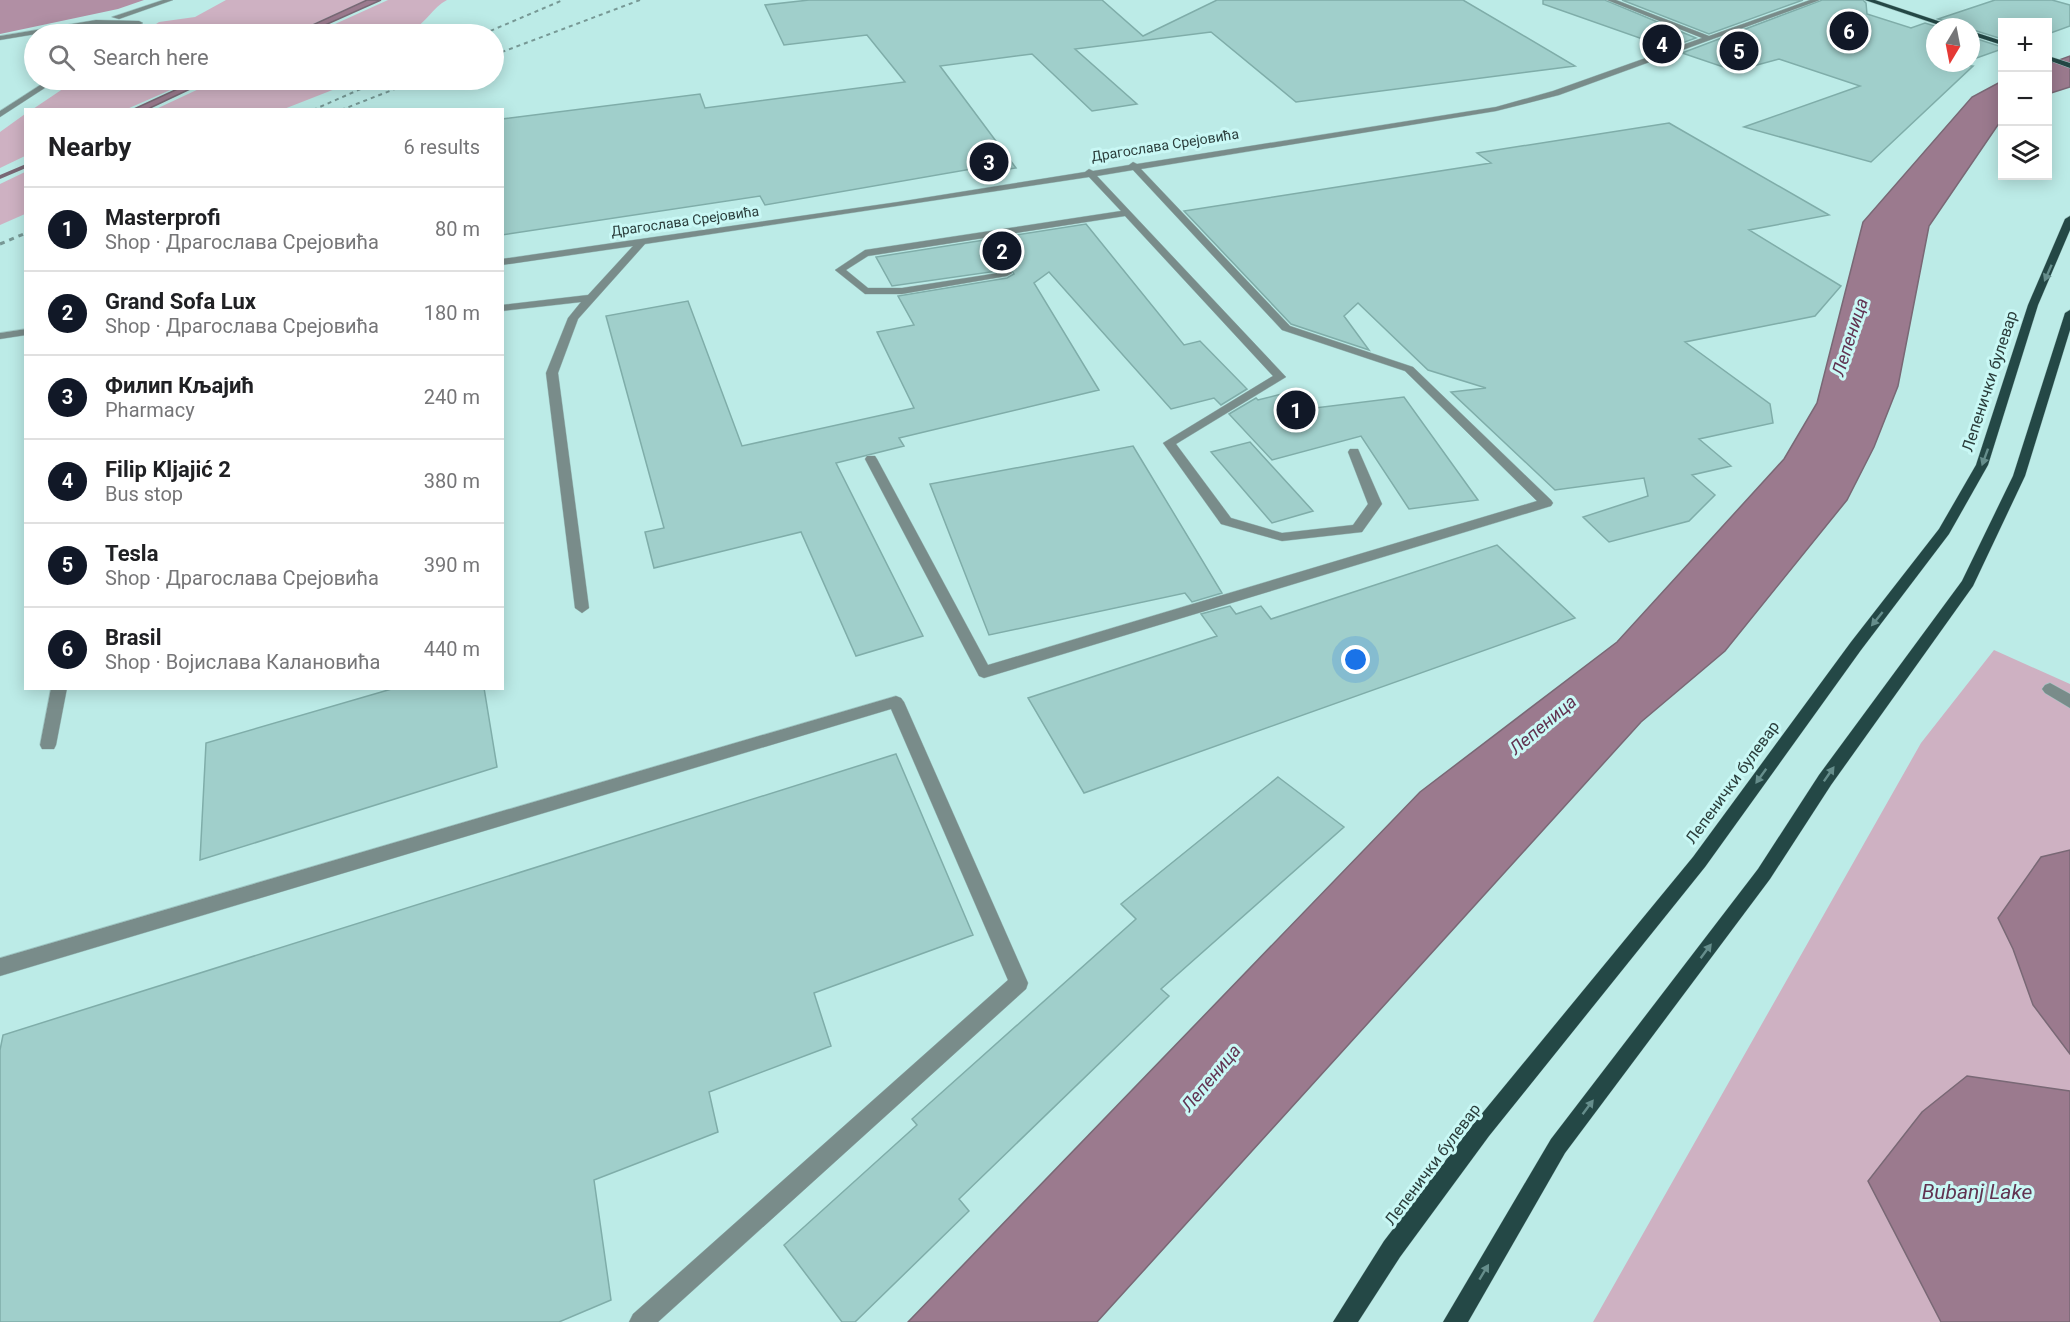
<!DOCTYPE html>
<meta charset="utf-8">
<style>
:root{--surface:#fff;--page:#f2f2f2;--text:#202124;--muted:#757577;--line:#e0e0e0;--accent:#111827}
body{margin:0;font-family:Roboto,sans-serif;background:var(--page);color:var(--text)}
.controls{position:absolute;right:18px;top:18px;display:grid;overflow:hidden;border-radius:0px;box-shadow:0 3px 15px #0003}
.controls button{width:54px;height:54px;display:grid;place-items:center;padding:0;border:0;border-bottom:2px solid var(--line);background:var(--surface);color:var(--text);font:30px sans-serif}
.compass{position:absolute;left:1926px;top:18px;width:54px;height:54px;border-radius:50%;background:var(--surface);box-shadow:0 3px 15px #0003;rotate:190deg}
.you{position:absolute;left:1356px;top:660px;width:21px;height:21px;margin:-15px;border:4px solid #fff;border-radius:50%;background:#1a73e8;box-shadow:0 0 0 9px #1a73e833}
.badge{display:grid;place-items:center;width:39px;height:39px;border-radius:50%;background:var(--accent);color:#fff;font-size:20px;font-weight:700}
.pin{position:absolute;translate:-50% -50%;border:3px solid #fff;box-shadow:0 2px 6px #0006}
.list{margin:0;padding:0;list-style:none}
h2{display:flex;justify-content:space-between;align-items:center;height:78px;margin:0;padding:0 24px;font-size:26px}
h2 small{font-size:20px;font-weight:400;color:var(--muted)}
.list li{display:grid;grid-template-columns:39px 1fr auto;gap:18px;align-items:center;box-sizing:border-box;height:84px;padding:0 24px;border-top:2px solid var(--line)}
.list b{display:block;font-size:22px;white-space:nowrap}
.list p{margin:0;font-size:20px;white-space:nowrap;color:var(--muted)}
.list em{font-size:20px;font-style:normal;color:var(--muted)}
.icon{flex:none;width:33px;height:33px;fill:none;stroke:currentColor;stroke-width:2;stroke-linecap:round;stroke-linejoin:round}
.map{position:relative;flex:none;width:2070px;height:1322px;overflow:hidden}
.search{position:absolute;background:var(--surface);box-shadow:0 3px 15px #0003;left:24px;top:24px;width:480px;height:66px;display:flex;align-items:center;gap:15px;box-sizing:border-box;padding:0 21px;border-radius:33px;color:var(--muted);font-size:22px}
.panel{position:absolute;background:var(--surface);box-shadow:0 3px 15px #0003;left:24px;top:108px;width:480px;height:582px;border-radius:0px}
.map>svg:first-child{display:block}
.green{fill:#ceb1c2}
.forest{fill:#b18fa4}
.water{fill:#9b7a8e;stroke:#796875;stroke-width:1.5}
.lines{fill:none;stroke-linecap:round;stroke-linejoin:round}
.stream{fill:#796875;fill-rule:evenodd}
.building{fill:#a0cfcb;stroke:#7fada9;stroke-width:1.5}
.minor-casing{stroke:#9fc8c5;stroke-width:1}
.major-casing{stroke:#9fc8c5;stroke-width:1}
.minor{fill:#798c8a;fill-rule:evenodd}
.major{fill:#244846;fill-rule:evenodd}
.rail-far1{stroke:#779895;stroke-width:2;stroke-dasharray:4 4;stroke-linecap:butt}
.rail{stroke:#779895;stroke-width:3;stroke-dasharray:5 5;stroke-linecap:butt}
.oneway{fill:#668e8c}
.labels{text-anchor:middle;stroke-width:6;stroke-linejoin:round;paint-order:stroke}
.far-street-label{font-size:14px;fill:#2b3e3c;stroke:#c9f8f5}
.street-label{font-size:16px;fill:#2b3e3c;stroke:#c9f8f5}
.water-label{font-size:18px;font-style:italic;fill:#613351;stroke:#c9f8f5}
.near-water-label{font-size:21px;font-style:italic;fill:#613351;stroke:#c9f8f5}
</style>
<div class="map">
<svg width="2070" height="1322" viewBox="0 0 2070 1322">
<rect width="100%" height="100%" fill="#bcebe7"/>
<path class="green" d="M 226,0 L 366,0 L 291,34 L 141,34 L 159,22 L 195,17 Z
M 388,0 L 447,0 C 433,7 425,24 412,30 C 388,41 339,35 313,34 Z
M 76,80 L 193,80 L 127,109 L 33,109 Z
M 218,80 L 358,80 L 284,109 L 156,109 Z
M 25,114 L 25,156 L 0,168 L 0,132 Z
M 25,172 L 25,214 L 0,225 L 0,184 Z
M 1994,650 L 2070,684 L 2070,850 L 2041,857 L 1998,918 L 2013,949 L 2033,1005 L 2070,1054 L 2070,1091 L 1967,1076 L 1868,1181 L 1941,1322 L 1593,1322 L 1921,743 Z"/>
<path class="forest" d="M 0,0 L 144,0 L 118,9 L 0,34 Z"/>
<path class="water" d="M 367,0 L 381,0 L 305,34 L 293,34 Z
M 2070,56 L 2070,87 L 2048,94 L 2048,64 Z
M 197,80 L 209,80 L 148,109 L 134,109 Z
M 2002,81 L 2002,119 L 1929,226 L 1898,386 L 1874,447 L 1847,500 L 1725,651 L 1641,722 L 1097,1322 L 908,1322 L 1420,792 L 1617,642 L 1784,459 L 1817,403 L 1863,222 L 1972,97 Z
M 2070,850 L 2070,1054 L 2033,1005 L 2013,949 L 1998,918 L 2041,857 Z
M 1967,1076 L 2070,1091 L 2070,1322 L 1941,1322 L 1868,1181 L 1922,1112 Z"/>
<g class="lines">
<path class="stream" d="M 26,164 L 26,168 L 0,179 L 0,175 Z"/>
</g>
<path class="building" d="M 809,0 L 1102,0 L 1143,36 L 1217,0 L 1463,0 L 1575,66 L 1296,102 L 1211,32 L 1075,49 L 1137,104 L 1092,111 L 1032,54 L 940,66 L 1016,168 L 981,173 L 977,168 L 765,205 L 760,196 L 502,235 L 502,119 L 700,94 L 705,108 L 905,82 L 867,35 L 784,45 L 765,5 Z
M 1543,0 L 1605,0 L 1696,38 L 1668,48 L 1543,4 Z
M 1622,0 L 1803,0 L 1709,34 Z
M 1822,0 L 1863,0 L 1866,3 L 1867,14 L 1911,28 L 1925,23 L 1938,27 L 1935,27 L 1935,63 L 1973,66 L 1871,162 L 1744,127 L 1860,86 L 1779,59 L 1735,71 L 1682,53 Z
M 1995,0 L 2052,0 L 2070,5 L 2070,26 L 2048,34 L 2048,22 L 2002,22 L 2002,39 L 1938,19 Z
M 1971,37 L 2002,47 L 2002,49 L 1971,60 Z
M 1669,123 L 1829,215 L 1749,230 L 1841,286 L 1815,316 L 1685,342 L 1770,404 L 1773,423 L 1699,439 L 1731,466 L 1692,475 L 1715,495 L 1689,521 L 1609,542 L 1583,517 L 1648,496 L 1644,478 L 1555,490 L 1451,392 L 1486,388 L 1428,370 L 1358,303 L 1344,316 L 1369,350 L 1291,324 L 1184,211 L 1491,163 L 1477,153 Z
M 1086,224 L 1184,345 L 1200,341 L 1247,389 L 1221,405 L 1214,398 L 1171,409 L 1049,272 L 1034,283 L 1099,390 L 899,438 L 904,446 L 836,463 L 923,636 L 856,656 L 801,532 L 654,568 L 645,532 L 664,528 L 606,316 L 688,301 L 742,446 L 914,408 L 877,332 L 914,325 L 898,296 L 1007,278 L 1014,274 L 1011,269 L 892,286 L 876,257 Z
M 1297,390 L 1315,408 L 1404,397 L 1478,500 L 1409,509 L 1361,436 L 1272,460 L 1229,414 L 1256,398 L 1258,400 Z
M 1250,442 L 1313,511 L 1272,523 L 1211,452 Z
M 1133,446 L 1222,593 L 1192,602 L 1185,593 L 989,635 L 930,484 Z
M 1497,545 L 1575,618 L 1084,793 L 1028,698 L 1217,636 L 1201,614 L 1230,606 L 1236,614 L 1261,606 L 1271,619 Z
M 395,688 L 484,688 L 497,767 L 200,860 L 206,743 Z
M 896,754 L 973,935 L 814,993 L 831,1046 L 709,1092 L 718,1132 L 594,1180 L 611,1300 L 559,1322 L 0,1322 L 0,1050 L 3,1035 Z
M 1278,777 L 1344,827 L 1161,989 L 1169,996 L 959,1199 L 969,1211 L 855,1322 L 842,1322 L 784,1245 L 917,1125 L 912,1119 L 1136,919 L 1121,904 Z"/>
<g class="lines">
<defs>
<path id="minor" d="M 163,0 L 173,0 L 119,19 L 112,17 Z
M 1607,0 L 1616,0 L 1709,36 L 1810,0 L 1820,0 L 1559,95 L 1496,111 L 1141,169 L 1290,326 L 1413,367 L 1551,500 L 1553,503 L 1551,506 L 984,678 L 979,676 L 865,459 L 867,456 L 875,456 L 877,459 L 988,665 L 1537,501 L 1405,371 L 1282,330 L 1133,170 L 1097,176 L 1286,377 L 1176,444 L 1231,518 L 1282,533 L 1353,525 L 1368,504 L 1348,452 L 1350,449 L 1358,449 L 1382,504 L 1362,532 L 1282,541 L 1221,524 L 1163,443 L 1273,376 L 1125,216 L 868,256 L 846,270 L 868,288 L 902,288 L 1011,271 L 1012,273 L 1007,276 L 902,294 L 865,294 L 835,270 L 865,250 L 1121,211 L 1089,177 L 645,244 L 578,319 L 558,373 L 589,608 L 582,613 L 575,608 L 546,373 L 568,318 L 581,302 L 502,311 L 502,305 L 588,295 L 633,246 L 502,265 L 502,259 L 898,202 L 1085,172 L 1089,169 L 1093,171 L 1129,165 L 1133,162 L 1137,164 L 1496,107 L 1553,91 L 1702,38 Z
M 96,20 L 139,21 L 143,23 L 139,25 L 96,24 L 0,40 L 0,36 Z
M 48,80 L 57,80 L 0,117 L 0,111 Z
M 26,329 L 26,335 L 0,339 L 0,333 Z
M 2050,683 L 2070,694 L 2070,708 L 2045,693 L 2042,689 L 2045,685 Z
M 51,688 L 67,688 L 56,745 L 54,749 L 42,749 L 40,745 Z
M 896,696 L 901,698 L 904,702 L 1028,983 L 1026,989 L 658,1322 L 629,1322 L 633,1314 L 1008,980 L 891,709 L 0,976 L 0,958 Z"/>
<path id="major" d="M 1865,0 L 1875,0 L 1956,27 L 1945,27 Z
M 1971,31 L 2002,41 L 2002,45 L 1971,35 Z
M 2048,56 L 2070,63 L 2070,68 L 2048,60 Z
M 2070,216 L 2070,230 L 2038,305 L 1988,465 L 1949,534 L 1861,650 L 1705,867 L 1489,1136 L 1400,1257 L 1358,1322 L 1333,1322 L 1384,1241 L 1475,1122 L 1693,857 L 1851,642 L 1939,529 L 1976,465 L 2028,305 L 2065,219 Z
M 2070,310 L 2070,330 L 2025,476 L 1973,586 L 1831,785 L 1770,879 L 1565,1153 L 1468,1322 L 1443,1322 L 1551,1139 L 1758,869 L 1819,775 L 1962,581 L 2013,476 L 2065,313 Z"/>
</defs>
<use href="#minor" class="minor-casing"/>
<use href="#major" class="major-casing"/>
<use href="#minor" class="minor"/>
<use href="#major" class="major"/>
<path class="rail-far1" d="M 483,34 L 563,0
M 494,55 L 640,0
M 411,88 L 432,80
M 313,110 L 381,80
M 341,110 L 418,80"/>
<path class="rail" d="M 0,244 L 26,233"/>
</g>
<defs><path id="oneway-solid" d="M-6-.8H1V-3.2L6.5 0L1 3.2V.8H-6Z" transform="scale(1.5)"/></defs>
<g class="oneway">
<use href="#oneway-solid" transform="translate(2048 273) rotate(114)"/>
<use href="#oneway-solid" transform="translate(1985 457) rotate(110)"/>
<use href="#oneway-solid" transform="translate(1877 619) rotate(129)"/>
<use href="#oneway-solid" transform="translate(1829 774) rotate(-55)"/>
<use href="#oneway-solid" transform="translate(1761 776) rotate(126)"/>
<use href="#oneway-solid" transform="translate(1706 951) rotate(-53)"/>
<use href="#oneway-solid" transform="translate(1588 1107) rotate(-53)"/>
<use href="#oneway-solid" transform="translate(1484 1272) rotate(-59)"/>
</g>
<g class="labels">
<g class="far-street-label">
<text transform="translate(1165 145) rotate(-9)" y="5">Драгослава Срејовића</text>
<text transform="translate(685 221) rotate(-8)" y="5">Драгослава Срејовића</text>
</g>
<g class="street-label">
<text transform="translate(1989 381) rotate(-72)" y="6">Лепенички булевар</text>
<text transform="translate(1732 782) rotate(-54)" y="6">Лепенички булевар</text>
<text transform="translate(1432 1164) rotate(-53)" y="6">Лепенички булевар</text>
</g>
<g class="water-label">
<text transform="translate(1850 337) rotate(-72)" y="6">Лепеница</text>
<text transform="translate(1543 725) rotate(-40)" y="6">Лепеница</text>
<text transform="translate(1211 1078) rotate(-50)" y="6">Лепеница</text>
</g>
<g class="near-water-label">
<text x="1977" y="1199">Bubanj Lake</text>
</g>
</g>
</svg>
<div class="controls">
<button>+</button>
<button>−</button>
<button><svg class="icon" aria-label="layers" viewBox="0 0 24 24"><path d="M12 4l9 5-9 5-9-5zM3 14l9 5 9-5"/></svg></button>
</div>
<svg class="compass" viewBox="-18 -18 36 36"><path d="M0-13l5 13h-10z" fill="#e53935"/><path d="M0 13l5-13h-10z" fill="#757577"/></svg>
<div class="you"></div>
<div class="pin badge" style="left:1296px;top:410px">1</div>
<div class="pin badge" style="left:1002px;top:251px">2</div>
<div class="pin badge" style="left:989px;top:162px">3</div>
<div class="pin badge" style="left:1662px;top:44px">4</div>
<div class="pin badge" style="left:1739px;top:51px">5</div>
<div class="pin badge" style="left:1849px;top:31px">6</div>
<div class="search"><svg class="icon" aria-label="search" viewBox="0 0 24 24"><circle cx="10" cy="10" r="6"/><path d="M15 15l6 6"/></svg>Search here</div>
<section class="panel">
<h2>Nearby<small>6 results</small></h2>
<ul class="list">
<li><span class="badge">1</span><div><b>Masterprofi</b><p>Shop · Драгослава Срејовића</p></div><em>80 m</em></li>
<li><span class="badge">2</span><div><b>Grand Sofa Lux</b><p>Shop · Драгослава Срејовића</p></div><em>180 m</em></li>
<li><span class="badge">3</span><div><b>Филип Кљајић</b><p>Pharmacy</p></div><em>240 m</em></li>
<li><span class="badge">4</span><div><b>Filip Kljajić 2</b><p>Bus stop</p></div><em>380 m</em></li>
<li><span class="badge">5</span><div><b>Tesla</b><p>Shop · Драгослава Срејовића</p></div><em>390 m</em></li>
<li><span class="badge">6</span><div><b>Brasil</b><p>Shop · Војислава Калановића</p></div><em>440 m</em></li>
</ul>
</section>
</div>
